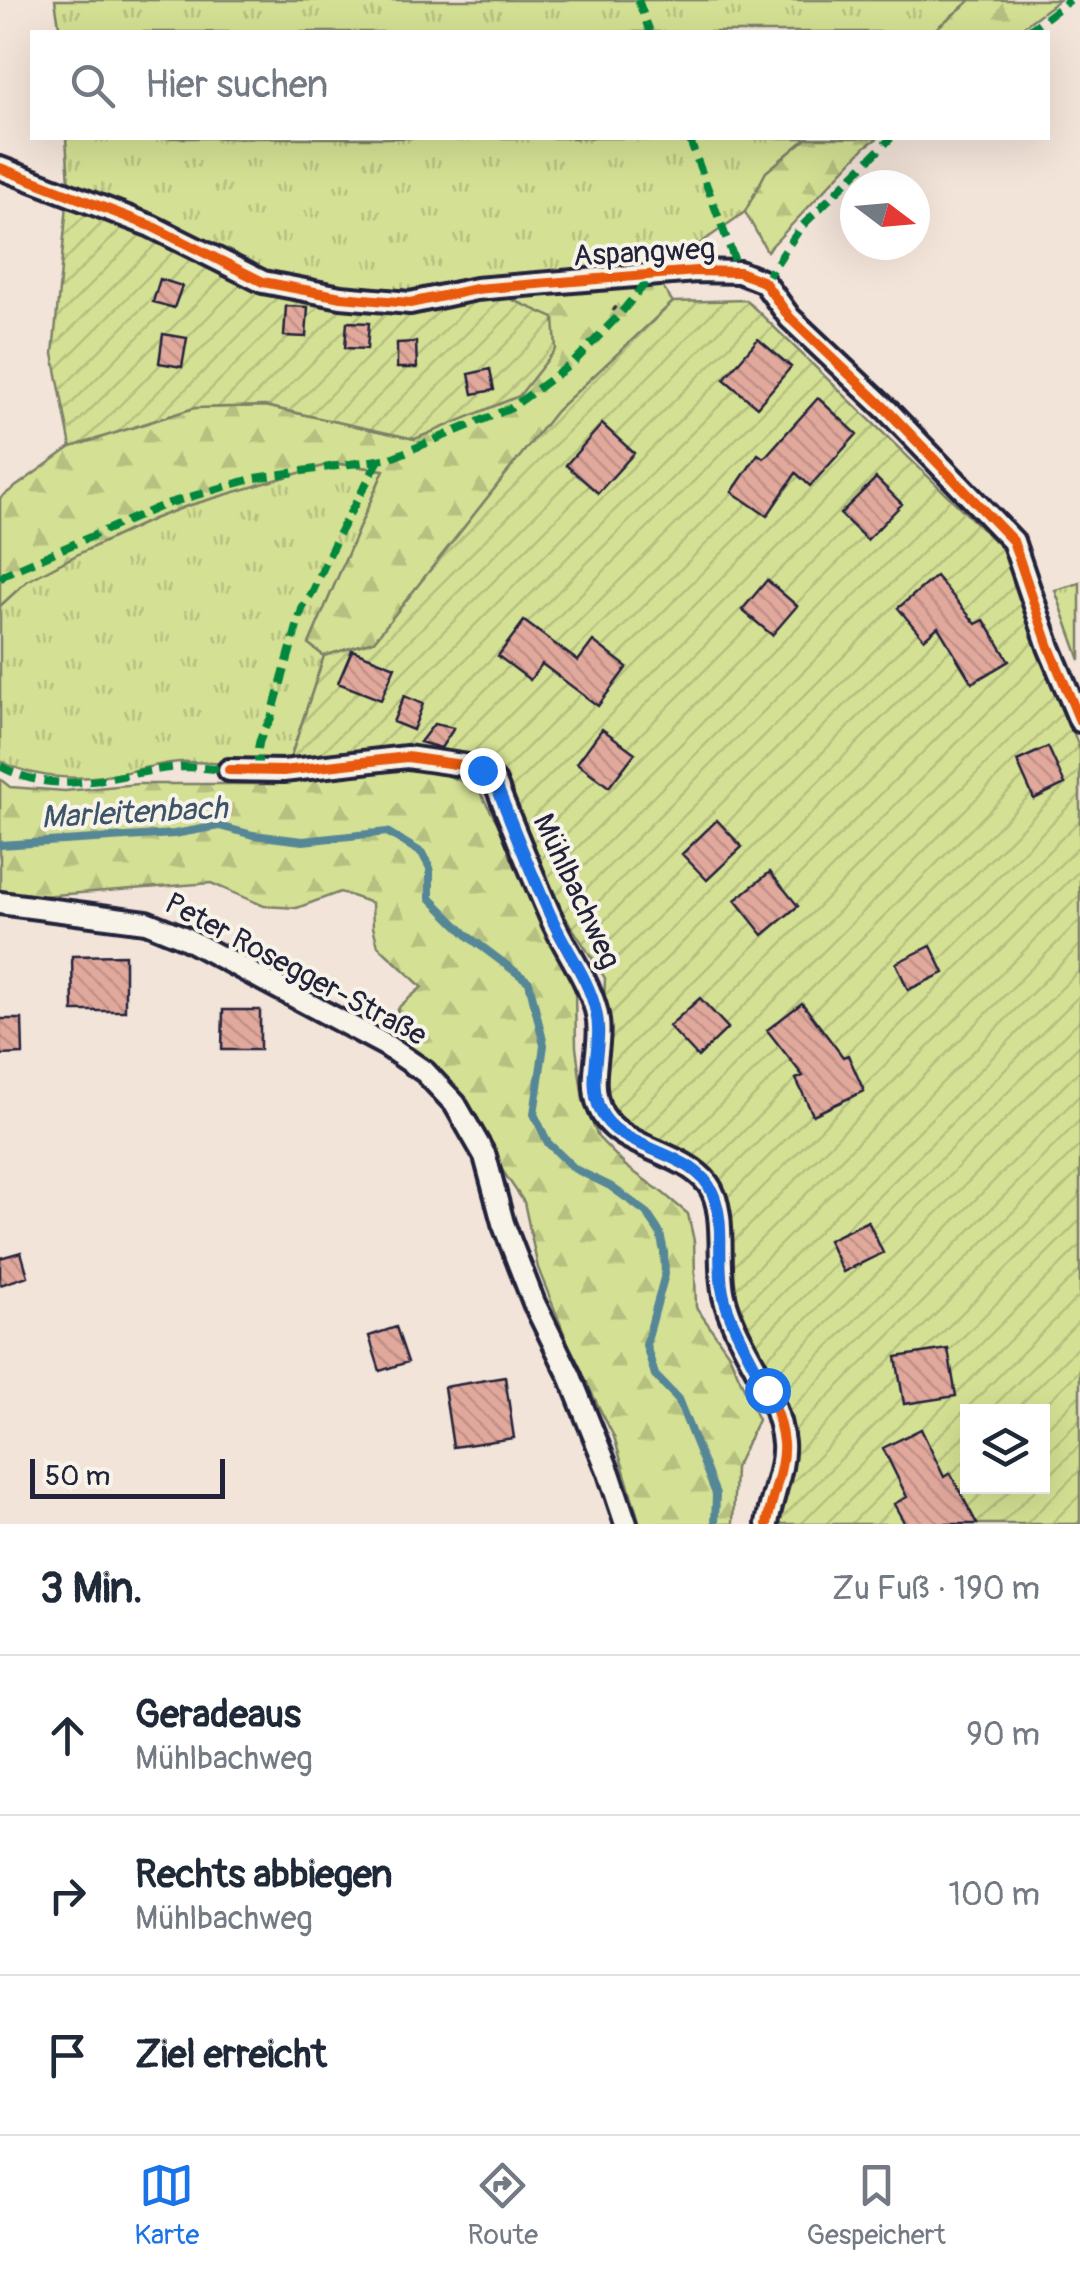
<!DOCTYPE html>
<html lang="de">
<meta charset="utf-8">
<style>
:root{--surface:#fff;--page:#f2f2f3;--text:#1f2937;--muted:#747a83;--line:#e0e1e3;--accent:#1a73e8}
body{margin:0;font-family:Pangolin,sans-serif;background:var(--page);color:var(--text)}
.controls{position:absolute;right:30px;bottom:30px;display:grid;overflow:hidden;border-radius:0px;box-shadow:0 10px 40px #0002}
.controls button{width:90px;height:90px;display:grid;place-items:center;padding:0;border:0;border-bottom:2px solid var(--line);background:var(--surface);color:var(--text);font:50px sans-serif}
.compass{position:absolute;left:840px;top:170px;width:90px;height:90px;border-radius:50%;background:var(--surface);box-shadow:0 10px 40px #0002;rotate:106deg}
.scale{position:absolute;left:30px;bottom:25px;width:195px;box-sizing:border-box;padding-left:10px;border:5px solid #22223b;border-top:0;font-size:28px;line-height:35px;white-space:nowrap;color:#22223b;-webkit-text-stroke:8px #f7f3e8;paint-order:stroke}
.stop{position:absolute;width:30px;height:30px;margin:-22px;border:8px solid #1a73e8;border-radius:50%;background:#fff}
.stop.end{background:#1a73e8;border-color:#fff;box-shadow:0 2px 10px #0008}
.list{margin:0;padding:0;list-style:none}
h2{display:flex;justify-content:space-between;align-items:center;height:130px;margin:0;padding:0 40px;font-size:42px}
h2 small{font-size:32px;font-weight:400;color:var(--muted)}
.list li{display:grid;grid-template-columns:65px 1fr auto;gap:30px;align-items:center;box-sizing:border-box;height:160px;padding:0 40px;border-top:2px solid var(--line)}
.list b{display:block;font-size:38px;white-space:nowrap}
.list p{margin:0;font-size:32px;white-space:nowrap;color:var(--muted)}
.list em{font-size:32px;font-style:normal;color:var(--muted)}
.icon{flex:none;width:55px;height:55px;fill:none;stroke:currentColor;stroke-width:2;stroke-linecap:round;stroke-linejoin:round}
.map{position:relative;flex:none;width:1080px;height:1524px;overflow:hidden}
.search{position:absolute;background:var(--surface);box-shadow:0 10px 40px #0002;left:30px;right:30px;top:30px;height:110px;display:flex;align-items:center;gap:25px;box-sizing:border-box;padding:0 35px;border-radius:0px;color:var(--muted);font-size:38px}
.sheet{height:610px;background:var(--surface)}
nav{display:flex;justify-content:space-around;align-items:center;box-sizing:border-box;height:140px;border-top:2px solid var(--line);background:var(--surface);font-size:28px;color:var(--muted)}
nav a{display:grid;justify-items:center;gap:5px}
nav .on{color:var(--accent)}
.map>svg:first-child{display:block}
.grass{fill:url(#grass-tufts);stroke:#7b8167;stroke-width:2.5}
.forest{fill:url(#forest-firs);stroke:#7b8167;stroke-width:2.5}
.garden{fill:url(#garden-furrows);stroke:#7b8167;stroke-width:2.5;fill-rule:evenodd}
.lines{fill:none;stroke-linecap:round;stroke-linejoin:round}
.stream{stroke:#578797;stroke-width:8}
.building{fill:url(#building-back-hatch);stroke:#22223b;stroke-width:2.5}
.minor-casing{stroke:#22223b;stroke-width:28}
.path{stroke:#22223b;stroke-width:5;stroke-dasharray:2.5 8;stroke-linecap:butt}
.minor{stroke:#f7f3e8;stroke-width:20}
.quiet{stroke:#00873e;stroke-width:8;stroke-dasharray:15 8;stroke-linecap:butt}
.cycleway-casing{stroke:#f7f3e8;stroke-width:16}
.cycleway{stroke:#e8590c;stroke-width:10}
.route{stroke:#1a73e8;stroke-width:12}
.labels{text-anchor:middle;stroke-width:8;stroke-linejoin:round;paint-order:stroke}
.street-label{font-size:30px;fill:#22223b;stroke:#f7f3e8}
.water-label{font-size:32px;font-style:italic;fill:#3c5469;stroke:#f7f3e8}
</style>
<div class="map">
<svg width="1080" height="1524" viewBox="0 0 1080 1524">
<defs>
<pattern id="grass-tufts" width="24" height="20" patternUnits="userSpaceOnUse" patternTransform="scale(2.5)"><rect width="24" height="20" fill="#d4e093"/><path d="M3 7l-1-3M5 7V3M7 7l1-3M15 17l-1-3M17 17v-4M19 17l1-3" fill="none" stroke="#b6c080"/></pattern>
<pattern id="forest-firs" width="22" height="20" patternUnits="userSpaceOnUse" patternTransform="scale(2.5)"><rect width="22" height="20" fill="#d4e093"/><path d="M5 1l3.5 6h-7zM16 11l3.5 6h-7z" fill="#b6c080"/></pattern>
<pattern id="garden-furrows" width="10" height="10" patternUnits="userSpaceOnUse" patternTransform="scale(2.5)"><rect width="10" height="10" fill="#d4e093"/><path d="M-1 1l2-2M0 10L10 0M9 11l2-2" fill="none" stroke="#b6c080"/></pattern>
<pattern id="building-back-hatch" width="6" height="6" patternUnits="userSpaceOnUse" patternTransform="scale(2.5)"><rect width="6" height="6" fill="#e1a89c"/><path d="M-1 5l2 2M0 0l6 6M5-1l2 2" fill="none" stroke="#c19087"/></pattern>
</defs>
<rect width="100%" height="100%" fill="#f3e4d9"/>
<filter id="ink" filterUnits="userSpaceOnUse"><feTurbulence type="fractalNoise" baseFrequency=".01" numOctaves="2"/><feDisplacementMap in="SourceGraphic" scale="20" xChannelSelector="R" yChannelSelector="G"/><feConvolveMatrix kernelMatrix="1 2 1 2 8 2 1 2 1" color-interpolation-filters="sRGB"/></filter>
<g filter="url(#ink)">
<path class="grass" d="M 55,0 L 971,0 L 932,32 L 60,32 Z
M 66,138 L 807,138 L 766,172 L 745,212 L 668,266 L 481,298 L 343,289 L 239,264 L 69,183 Z
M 332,463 L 384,470 L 309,644 L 324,656 L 291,756 L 281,766 C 247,768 215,761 181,762 C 156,763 130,773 105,776 C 70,780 32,777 0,761 L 0,606 L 27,581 L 84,551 L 153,519 L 187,506 Z
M 1080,583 L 1080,660 L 1055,590 Z"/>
<path class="forest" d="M 971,0 L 1059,0 L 1016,32 L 932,32 Z
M 807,138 L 878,138 L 866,146 L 767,251 L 745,212 L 766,172 Z
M 653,274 L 673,302 L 556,411 L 374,641 L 324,656 L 309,644 L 384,470 L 333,463 L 187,506 L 153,519 L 84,551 L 27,581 L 0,606 L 0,498 L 71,447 L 194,408 L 265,406 L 415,439 L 502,295 Z
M 389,768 L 436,771 L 477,787 L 498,824 L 533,907 L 575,989 L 576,1047 L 583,1100 L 598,1137 L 627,1167 L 663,1193 L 688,1214 L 694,1241 L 696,1307 L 729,1354 L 758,1420 L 735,1468 L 733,1524 L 640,1524 L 614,1437 L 573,1356 L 538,1268 L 524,1202 L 498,1164 L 456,1093 L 384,1034 L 400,1006 L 422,987 L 378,946 L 373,927 L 372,903 L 340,892 L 297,908 L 264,906 L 211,883 L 41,896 L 0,896 L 0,779 L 10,787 L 65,791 L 138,784 L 277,784 Z"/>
<path class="garden" d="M 69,183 L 239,264 L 343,289 L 481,298 L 502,295 L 554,318 L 556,349 L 519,396 L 415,439 L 265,406 L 194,408 L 71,447 L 53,354 Z
M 746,300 L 1007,553 L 1080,750 L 1080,1524 L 776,1524 L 786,1432 L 769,1372 L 731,1293 L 727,1214 L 710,1172 L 685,1151 L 623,1126 L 610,1109 L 601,1088 L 605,978 L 540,878 L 503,777 L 494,766 L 405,750 L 306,764 L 291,756 L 324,656 L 374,641 L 556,411 L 673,302 ZM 968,1412 L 1042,1412 L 1042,1486 L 968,1486 Z"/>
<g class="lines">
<path class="stream" d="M 0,845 L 174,834 L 219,826 L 253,835 L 303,841 L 387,832 L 422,853 L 430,868 L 430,898 L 469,937 L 529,982 L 544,1045 L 534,1114 L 548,1143 L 575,1169 L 610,1186 L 646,1212 L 660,1233 L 664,1252 L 665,1274 L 646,1345 L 655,1375 L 678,1399 L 716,1494 L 715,1524"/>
</g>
<path class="building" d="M 160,279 L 182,286 L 174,308 L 153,302 Z
M 286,306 L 308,307 L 306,337 L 284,336 Z
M 347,322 L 369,323 L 367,349 L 345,348 Z
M 163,334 L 187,338 L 182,367 L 159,363 Z
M 758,339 L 791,367 L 757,407 L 724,379 Z
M 416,342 L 417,368 L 397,368 L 397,343 Z
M 490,369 L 494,390 L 473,394 L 469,374 Z
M 818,398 L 857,434 L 810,486 L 796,473 L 767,516 L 732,492 L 758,454 L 764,458 Z
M 602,424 L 634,453 L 598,493 L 566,465 Z
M 876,478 L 902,504 L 867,540 L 840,514 Z
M 936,576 L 976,624 L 984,620 L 1009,661 L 972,683 L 938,627 L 924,639 L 898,608 Z
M 767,580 L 797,606 L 772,635 L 742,610 Z
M 524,621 L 578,661 L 593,641 L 627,667 L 598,706 L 542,664 L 530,680 L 498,656 Z
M 352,650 L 395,667 L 381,700 L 338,683 Z
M 404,696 L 423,704 L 413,730 L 393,722 Z
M 434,724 L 454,728 L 441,748 L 420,742 Z
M 602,729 L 635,753 L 609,787 L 577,763 Z
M 1048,747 L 1065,784 L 1034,799 L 1017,761 Z
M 717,820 L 742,847 L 707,880 L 682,854 Z
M 770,872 L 798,906 L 763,935 L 735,900 Z
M 931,946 L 944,973 L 908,990 L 896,963 Z
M 125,955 L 125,1011 L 73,1011 L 72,956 Z
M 700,998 L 728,1028 L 698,1057 L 669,1026 Z
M 802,1003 L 843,1057 L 848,1055 L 864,1091 L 813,1115 L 796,1079 L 803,1076 L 767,1030 Z
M 223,1010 L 260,1010 L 260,1050 L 222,1050 Z
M 0,1019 L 22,1019 L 23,1054 L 0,1055 Z
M 868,1221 L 883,1253 L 843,1272 L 828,1240 Z
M 21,1252 L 28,1276 L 0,1285 L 0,1258 Z
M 396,1327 L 408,1362 L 380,1371 L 369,1336 Z
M 948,1349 L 956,1396 L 904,1404 L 896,1357 Z
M 505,1377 L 514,1438 L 453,1447 L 444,1387 Z
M 921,1429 L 944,1477 L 950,1473 L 977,1524 L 905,1524 L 894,1504 L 907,1497 L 883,1448 Z"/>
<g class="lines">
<defs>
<path id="minor" d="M 0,168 L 151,226 L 263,282 L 341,297 L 410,303 L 476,289 L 696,271 L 739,272 L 764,282 L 790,318 L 887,410 L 1013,541 L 1049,647 L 1080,721
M 229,770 L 283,771 L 407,757 L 469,766 L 482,770 L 495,782 C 514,829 532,876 553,922 C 567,952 587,978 596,1010 C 605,1042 587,1075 599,1107 C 614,1148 681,1149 708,1184 C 728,1211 716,1264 724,1296 C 736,1347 778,1389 783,1443 C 785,1467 771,1498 767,1524
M 0,903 L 146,922 L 183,937 L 387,1046 L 425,1072 L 455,1104 L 485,1156 L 503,1223 L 534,1303 L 570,1376 L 609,1473 L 626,1524"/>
</defs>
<use href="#minor" class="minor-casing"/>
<path class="path" d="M 613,308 L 620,314"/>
<use href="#minor" class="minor"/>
<path class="quiet" d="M 638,0 L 650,32
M 1027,32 L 1070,0
M 689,138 L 739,272
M 764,282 L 801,227 L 891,138
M 0,579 L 7,573 L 166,504 L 255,478 L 391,458 L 511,408 L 574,362 L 620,314 L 653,274
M 0,766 C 64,801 117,771 182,767 C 198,767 214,769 229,770
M 259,772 C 256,743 258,742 271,718 L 302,609 L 313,591 L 338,535 L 379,460"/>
<defs>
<path id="cycleway" d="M 0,168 L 151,226 L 263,282 L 341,297 L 410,303 L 476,289 L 696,271 L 739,272 L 764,282 L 790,318 L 887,410 L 1013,541 L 1049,647 L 1080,721
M 229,770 L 283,771 L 407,757 L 469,766 L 482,770 L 495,782 C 514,829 532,876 553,922 C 567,952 587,978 596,1010 C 605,1042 587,1075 599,1107 C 614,1148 681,1149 708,1184 C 728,1211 716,1264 724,1296 C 736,1347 778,1389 783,1443 C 785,1467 771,1498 767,1524"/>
</defs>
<use href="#cycleway" class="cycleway-casing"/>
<use href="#cycleway" class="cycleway"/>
</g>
</g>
<g class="lines" filter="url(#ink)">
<path class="route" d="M 482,770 L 495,782 C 514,829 532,877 554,923 C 568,953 589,979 596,1012 C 604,1044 586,1078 600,1110 C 619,1153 695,1148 713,1194 C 726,1225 716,1261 723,1293 C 728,1320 754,1364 767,1390"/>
</g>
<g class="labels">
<g class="street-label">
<text transform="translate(644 252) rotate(-3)" y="10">Aspangweg</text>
<text transform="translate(577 891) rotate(65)" y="10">Mühlbachweg</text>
<text transform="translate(296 969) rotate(28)" y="10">Peter Rosegger-Straße</text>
</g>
<g class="water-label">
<text transform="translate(134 812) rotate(-3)" y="11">Marleitenbach</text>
</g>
</g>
</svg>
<div class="controls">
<button><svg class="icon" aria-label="layers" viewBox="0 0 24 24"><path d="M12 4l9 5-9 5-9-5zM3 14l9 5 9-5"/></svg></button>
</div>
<svg class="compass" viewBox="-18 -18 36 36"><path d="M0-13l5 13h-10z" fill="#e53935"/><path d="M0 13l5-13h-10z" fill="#747a83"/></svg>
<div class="scale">50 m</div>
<div class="stop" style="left:767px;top:1390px"></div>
<div class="stop end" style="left:482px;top:770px"></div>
<div class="search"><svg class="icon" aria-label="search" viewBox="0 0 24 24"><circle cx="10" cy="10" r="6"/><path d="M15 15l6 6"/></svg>Hier suchen</div>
</div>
<section class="sheet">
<h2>3 Min.<small>Zu Fuß · 190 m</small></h2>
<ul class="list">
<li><svg class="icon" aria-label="ahead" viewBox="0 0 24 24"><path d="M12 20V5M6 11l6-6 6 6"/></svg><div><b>Geradeaus</b><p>Mühlbachweg</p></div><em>90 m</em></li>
<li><svg class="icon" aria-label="right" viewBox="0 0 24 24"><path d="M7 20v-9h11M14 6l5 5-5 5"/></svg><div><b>Rechts abbiegen</b><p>Mühlbachweg</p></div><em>100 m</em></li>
<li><svg class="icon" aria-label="arrive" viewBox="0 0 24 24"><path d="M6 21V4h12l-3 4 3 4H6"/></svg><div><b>Ziel erreicht</b></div></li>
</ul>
</section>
<nav>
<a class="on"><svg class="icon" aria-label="map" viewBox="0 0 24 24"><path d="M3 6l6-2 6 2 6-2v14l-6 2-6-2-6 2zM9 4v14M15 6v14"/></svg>Karte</a>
<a><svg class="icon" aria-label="directions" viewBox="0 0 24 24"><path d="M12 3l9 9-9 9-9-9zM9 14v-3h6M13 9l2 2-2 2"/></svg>Route</a>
<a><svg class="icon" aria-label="saved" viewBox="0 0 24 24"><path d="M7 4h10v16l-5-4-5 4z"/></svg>Gespeichert</a>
</nav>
